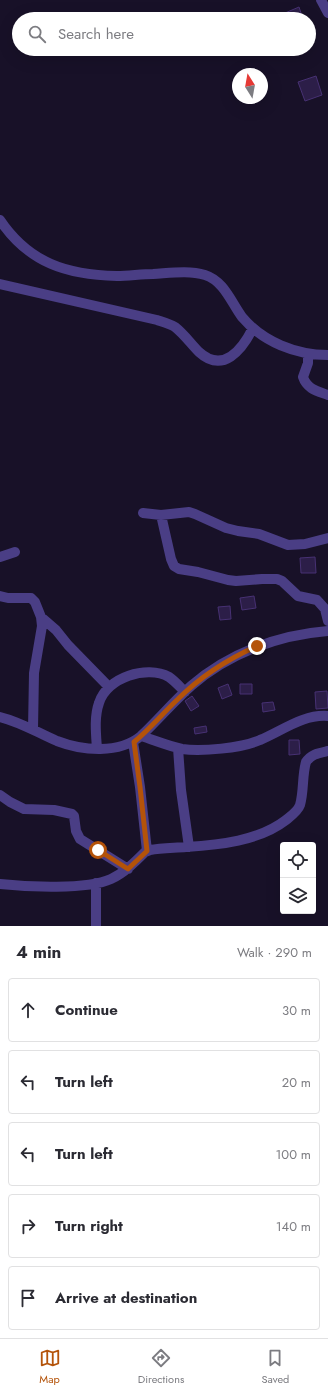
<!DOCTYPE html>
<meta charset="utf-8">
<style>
:root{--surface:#fff;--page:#f2f2f3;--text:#2b2b33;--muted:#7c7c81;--line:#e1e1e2;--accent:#b45309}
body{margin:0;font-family:Jost,sans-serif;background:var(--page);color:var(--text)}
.controls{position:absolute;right:12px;bottom:12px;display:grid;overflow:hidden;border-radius:4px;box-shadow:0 4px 16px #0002}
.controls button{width:36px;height:36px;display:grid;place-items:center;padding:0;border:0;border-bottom:1px solid var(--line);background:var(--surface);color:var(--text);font:20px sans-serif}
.compass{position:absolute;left:232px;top:68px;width:36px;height:36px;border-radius:50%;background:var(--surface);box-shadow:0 4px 16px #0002;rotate:349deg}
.stop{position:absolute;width:12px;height:12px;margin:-9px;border:3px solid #b45309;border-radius:50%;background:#fff}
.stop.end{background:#b45309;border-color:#fff;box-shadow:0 1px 4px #0008}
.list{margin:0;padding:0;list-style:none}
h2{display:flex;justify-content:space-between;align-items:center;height:52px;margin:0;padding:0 16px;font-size:17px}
h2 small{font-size:13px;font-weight:400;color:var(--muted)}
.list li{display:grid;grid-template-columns:26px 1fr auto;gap:12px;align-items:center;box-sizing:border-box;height:64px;margin:0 8px 8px;padding:0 8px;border:1px solid var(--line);border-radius:4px}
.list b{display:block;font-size:15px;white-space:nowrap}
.list em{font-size:13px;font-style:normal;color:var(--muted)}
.icon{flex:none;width:22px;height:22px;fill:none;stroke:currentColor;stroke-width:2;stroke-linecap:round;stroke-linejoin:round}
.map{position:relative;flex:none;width:328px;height:926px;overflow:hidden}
.search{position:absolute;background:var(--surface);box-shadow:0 4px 16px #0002;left:12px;right:12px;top:12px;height:44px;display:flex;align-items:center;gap:10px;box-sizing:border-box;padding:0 14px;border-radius:22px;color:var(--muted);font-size:15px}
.sheet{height:412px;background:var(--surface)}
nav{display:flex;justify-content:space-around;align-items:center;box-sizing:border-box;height:56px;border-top:1px solid var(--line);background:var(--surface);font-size:11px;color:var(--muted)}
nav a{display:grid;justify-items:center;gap:2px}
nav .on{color:var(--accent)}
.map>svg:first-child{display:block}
.building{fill:#2c1e48;stroke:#473173}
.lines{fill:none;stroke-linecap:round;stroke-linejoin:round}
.minor{stroke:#4a3e85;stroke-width:10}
.route{stroke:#b45309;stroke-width:5}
</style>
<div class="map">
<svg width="328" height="926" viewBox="0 0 328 926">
<rect width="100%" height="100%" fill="#181128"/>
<path class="building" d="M 299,7 L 303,19 L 271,19 Z
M 316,76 L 322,95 L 305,101 L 298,82 Z
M 315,557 L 316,573 L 301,573 L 300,558 Z
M 254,596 L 256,608 L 242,610 L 240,598 Z
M 230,606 L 231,619 L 220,620 L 218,607 Z
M 228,684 L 232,695 L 222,699 L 218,688 Z
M 240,684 L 252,684 L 252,694 L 240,694 Z
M 327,691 L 328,708 L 316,709 L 315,692 Z
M 192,696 L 199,706 L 191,711 L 185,701 Z
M 273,702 L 275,710 L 263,712 L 262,703 Z
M 206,726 L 207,732 L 195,734 L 194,728 Z
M 289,740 L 299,740 L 300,754 L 289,755 Z"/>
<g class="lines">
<path class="minor" d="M 321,0 L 328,13
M 0,220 C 29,263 67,275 117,276 C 129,276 141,274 153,274 C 170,273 189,270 205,275 C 224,281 231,302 242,317 C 263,342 296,355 328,355
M 0,284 L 157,320 C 163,322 170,324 175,327 C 184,334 191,344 199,352 C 223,374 242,350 253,328
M 308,354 L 308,363 L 303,377 C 307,389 317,391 328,395
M 143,513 L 161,515 L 189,512 L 195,514 L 226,528 L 238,531 L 259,534 L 288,545 L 305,544 L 328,538
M 161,515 L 171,559 L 174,566 L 179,569 L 198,572 L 228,580 L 236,581 L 262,579 L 277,579 L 282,581 L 298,596 L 317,600 L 325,609 L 328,621
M 0,557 L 15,552
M 0,596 L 8,598 L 31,598 L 35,602 L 41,617 L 42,626 L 34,673 L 33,729
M 41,617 L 56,630 L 68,645 L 109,687
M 0,717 C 21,722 38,733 57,741 C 83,751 119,754 141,736 C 158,720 173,702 191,686 C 229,653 278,635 328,631
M 141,736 C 154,740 168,746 182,749 C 201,752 242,748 260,740 C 282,731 303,714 328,716
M 133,742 L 140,787 L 147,851
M 178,748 L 181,790 L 189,847
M 97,749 C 96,734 94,717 99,703 C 107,677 147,665 169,677 C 175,681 180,687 185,692
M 0,795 L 10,802 L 24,809 L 54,810 L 72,814 L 74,816 L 76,831 L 80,839 L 128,869
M 0,884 C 27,887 87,890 111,879 C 124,873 134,863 145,852 L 150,850 C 161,848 174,848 186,847 C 219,845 259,841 286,820 C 291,816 298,811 300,805 C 304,791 302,776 306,762 C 311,754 319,753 328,751
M 96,926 L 96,883"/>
</g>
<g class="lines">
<path class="route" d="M 98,850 L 128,869 L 147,851 L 140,787 L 134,742 C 150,729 163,713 178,699 C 201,676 228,659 257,646"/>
</g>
</svg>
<div class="controls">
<button><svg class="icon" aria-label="locate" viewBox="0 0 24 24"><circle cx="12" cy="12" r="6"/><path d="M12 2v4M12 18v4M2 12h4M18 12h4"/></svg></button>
<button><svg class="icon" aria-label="layers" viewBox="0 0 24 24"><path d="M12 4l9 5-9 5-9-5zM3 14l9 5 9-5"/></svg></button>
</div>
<svg class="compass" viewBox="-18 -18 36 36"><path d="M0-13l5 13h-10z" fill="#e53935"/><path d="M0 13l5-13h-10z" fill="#7c7c81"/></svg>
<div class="stop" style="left:98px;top:850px"></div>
<div class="stop end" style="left:257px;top:646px"></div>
<div class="search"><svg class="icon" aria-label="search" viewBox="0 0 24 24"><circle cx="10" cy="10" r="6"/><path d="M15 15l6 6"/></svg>Search here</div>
</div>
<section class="sheet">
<h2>4 min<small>Walk · 290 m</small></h2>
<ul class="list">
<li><svg class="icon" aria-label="ahead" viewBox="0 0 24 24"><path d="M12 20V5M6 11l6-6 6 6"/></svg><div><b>Continue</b></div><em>30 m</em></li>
<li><svg class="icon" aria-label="left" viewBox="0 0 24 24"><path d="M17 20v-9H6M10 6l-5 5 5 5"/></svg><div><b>Turn left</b></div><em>20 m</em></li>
<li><svg class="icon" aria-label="left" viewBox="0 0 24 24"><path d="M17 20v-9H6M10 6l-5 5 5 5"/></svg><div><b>Turn left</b></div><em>100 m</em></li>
<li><svg class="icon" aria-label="right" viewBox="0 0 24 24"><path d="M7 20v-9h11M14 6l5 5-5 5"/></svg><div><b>Turn right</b></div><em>140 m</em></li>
<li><svg class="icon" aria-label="arrive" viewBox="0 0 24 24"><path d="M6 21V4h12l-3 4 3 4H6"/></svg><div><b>Arrive at destination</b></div></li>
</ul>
</section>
<nav>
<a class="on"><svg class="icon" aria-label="map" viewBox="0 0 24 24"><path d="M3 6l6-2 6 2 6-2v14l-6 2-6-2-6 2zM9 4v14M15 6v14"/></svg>Map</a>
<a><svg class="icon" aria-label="directions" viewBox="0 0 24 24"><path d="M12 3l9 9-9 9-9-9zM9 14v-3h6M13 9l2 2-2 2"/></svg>Directions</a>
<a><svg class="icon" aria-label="saved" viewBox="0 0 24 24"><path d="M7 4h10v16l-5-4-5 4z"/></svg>Saved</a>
</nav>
